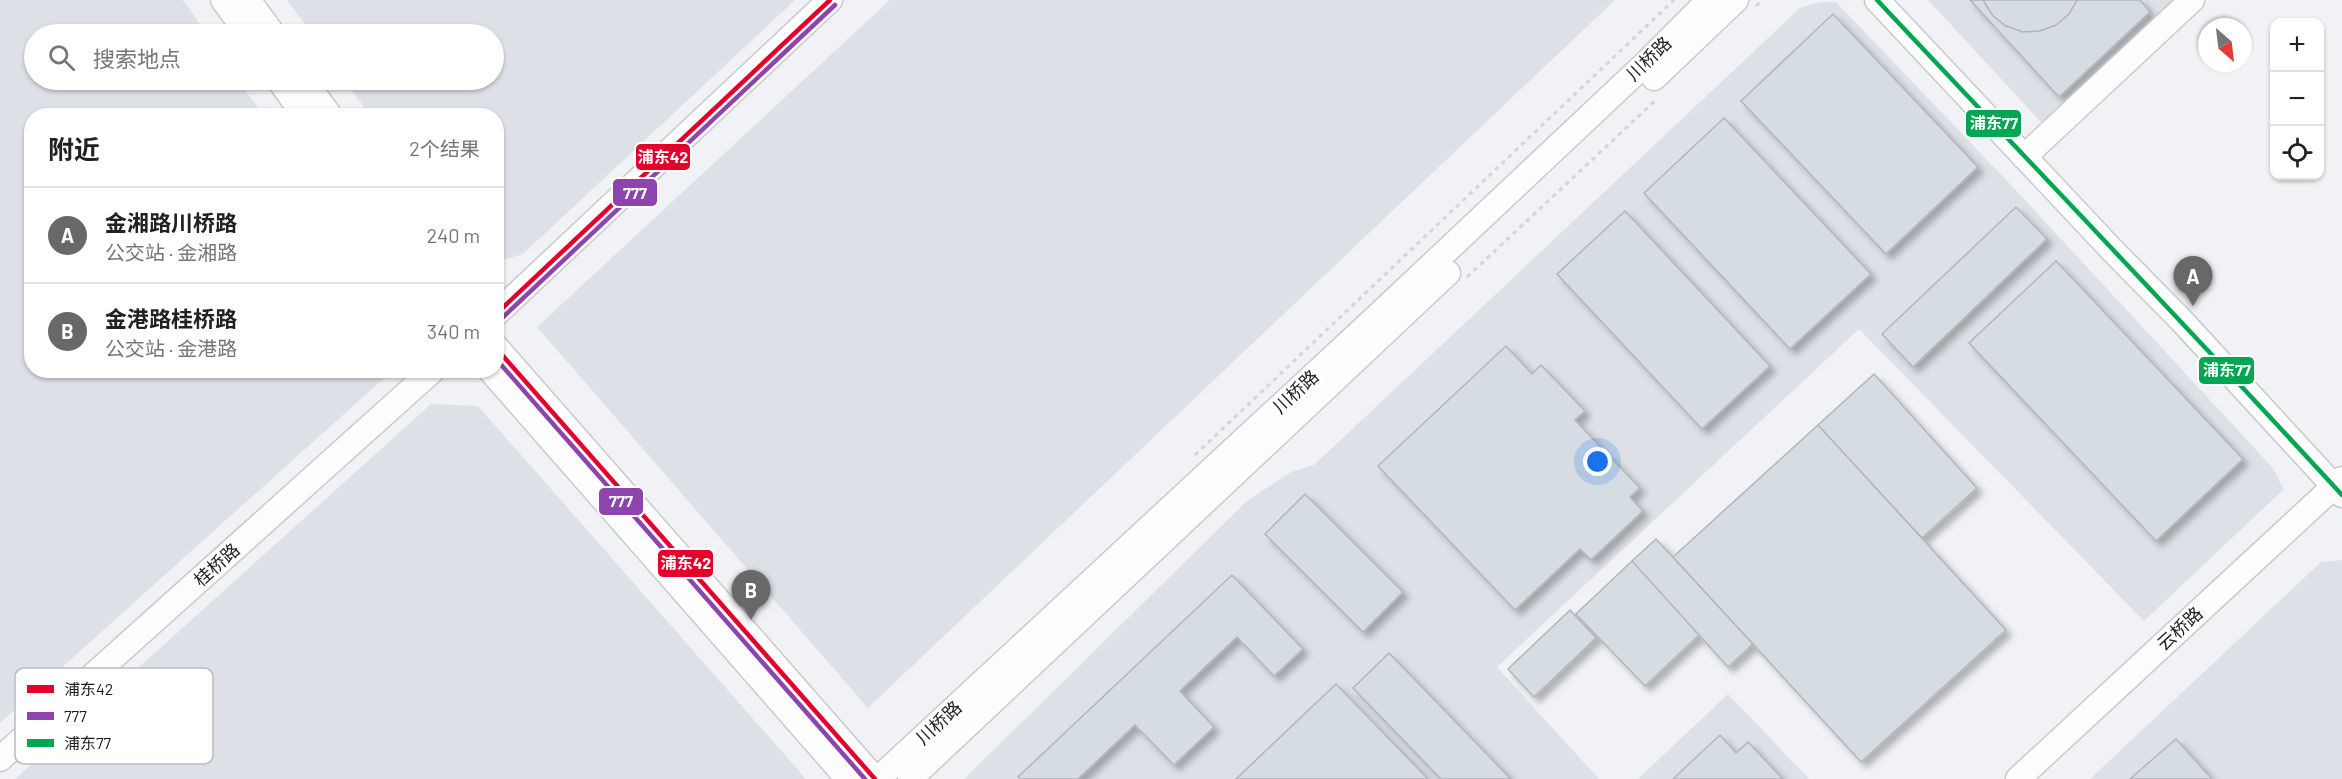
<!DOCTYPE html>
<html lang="zh">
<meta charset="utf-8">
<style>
:root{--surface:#fff;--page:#f6f6f6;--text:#222;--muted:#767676;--line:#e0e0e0;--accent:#666869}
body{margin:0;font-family:Barlow,"Noto Sans SC",sans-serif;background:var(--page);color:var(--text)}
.controls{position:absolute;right:18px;top:18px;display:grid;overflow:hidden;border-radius:12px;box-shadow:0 2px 4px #0004}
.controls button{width:54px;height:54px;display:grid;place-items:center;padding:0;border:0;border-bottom:2px solid var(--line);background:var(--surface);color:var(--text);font:30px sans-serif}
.compass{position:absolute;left:2198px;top:18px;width:54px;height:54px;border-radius:50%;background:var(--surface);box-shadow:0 2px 4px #0004;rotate:152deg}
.you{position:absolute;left:1598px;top:462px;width:21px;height:21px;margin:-15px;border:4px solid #fff;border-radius:50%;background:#1a73e8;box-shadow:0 0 0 9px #1a73e833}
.badge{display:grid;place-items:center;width:39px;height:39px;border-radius:50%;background:var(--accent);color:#fff;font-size:20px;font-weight:700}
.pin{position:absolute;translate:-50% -50px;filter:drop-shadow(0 2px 3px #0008)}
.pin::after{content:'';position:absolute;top:32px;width:21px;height:18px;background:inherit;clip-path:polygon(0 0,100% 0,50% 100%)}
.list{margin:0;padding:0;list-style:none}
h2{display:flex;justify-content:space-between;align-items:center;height:78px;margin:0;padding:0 24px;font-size:26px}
h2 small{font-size:20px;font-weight:400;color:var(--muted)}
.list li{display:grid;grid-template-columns:39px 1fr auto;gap:18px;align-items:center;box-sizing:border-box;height:96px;padding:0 24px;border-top:2px solid var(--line)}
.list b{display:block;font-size:22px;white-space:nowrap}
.list p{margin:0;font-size:20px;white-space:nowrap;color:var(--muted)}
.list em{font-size:20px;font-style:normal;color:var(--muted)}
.icon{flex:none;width:33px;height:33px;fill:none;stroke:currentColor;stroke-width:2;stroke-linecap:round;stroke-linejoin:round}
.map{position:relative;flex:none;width:2342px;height:779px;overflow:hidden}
.search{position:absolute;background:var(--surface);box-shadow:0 2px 4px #0004;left:24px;top:24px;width:480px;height:66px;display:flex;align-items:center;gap:15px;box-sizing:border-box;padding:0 21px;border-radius:33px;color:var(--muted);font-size:22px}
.panel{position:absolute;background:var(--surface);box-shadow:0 2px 4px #0004;left:24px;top:108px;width:480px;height:270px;border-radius:24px}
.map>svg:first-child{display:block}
.built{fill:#dde1e7}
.building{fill:#d6dce4;stroke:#b3b4b6;stroke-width:1.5;filter:url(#shadow)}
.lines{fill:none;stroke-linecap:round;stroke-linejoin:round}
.minor-casing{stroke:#c9cacc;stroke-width:27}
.path{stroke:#d5d5d6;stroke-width:3;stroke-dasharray:4.5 4.5;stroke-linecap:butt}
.minor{stroke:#fdfdfe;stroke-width:24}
.bus-1-casing{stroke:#fff;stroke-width:9}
.bus-2-casing{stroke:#fff;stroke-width:9}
.bus-3-casing{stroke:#fff;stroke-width:9}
.bus-1{stroke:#e4002b;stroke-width:4.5}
.bus-2{stroke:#8e44ad;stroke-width:4.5}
.bus-3{stroke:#00a651;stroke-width:4.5}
.labels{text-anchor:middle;stroke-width:4.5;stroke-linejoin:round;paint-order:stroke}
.street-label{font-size:18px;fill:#1c1d1e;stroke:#fff}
.key{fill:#fff;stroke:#bbbbbc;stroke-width:1.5}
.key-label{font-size:16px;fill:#1c1d1e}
.line-badge{stroke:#fff;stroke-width:2}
.badge-label{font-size:16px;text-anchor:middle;font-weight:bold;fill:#fff}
</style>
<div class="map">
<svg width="2342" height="779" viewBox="0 0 2342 779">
<defs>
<filter id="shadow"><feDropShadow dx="5.5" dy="5.5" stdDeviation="3" flood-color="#0004"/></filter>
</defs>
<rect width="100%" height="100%" fill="#f0f2f5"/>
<path class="built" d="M 0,0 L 183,0 L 207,34 L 34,34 L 34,80 L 238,80 L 263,115 L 32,116 L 32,370 L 392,371 L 0,723 Z
M 287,0 L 795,0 L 523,254 L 497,262 L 496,116 L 370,115 L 344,80 L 494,80 L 494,34 L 312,34 Z
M 890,0 L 1615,0 L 868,708 L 537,327 Z
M 1928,0 L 2200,0 L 2052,134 Z
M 1820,2 L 1836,2 L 2011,185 L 2272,467 L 2284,489 L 2144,621 L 1859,329 L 1497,667 L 1599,779 L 964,779 L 1247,501 L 1291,472 L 1314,465 L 1800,8 Z
M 431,404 L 478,406 L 806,779 L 15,779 Z
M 2342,560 L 2342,779 L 2090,779 L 2321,562 Z
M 1728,694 L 1809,779 L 1638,779 Z"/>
<path class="building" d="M 1970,0 L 2140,0 L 2150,12 L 2059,97 Z
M 1983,0 L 2077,0 L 2069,14 L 2056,25 L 2040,31 L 2023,32 L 2006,26 L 1993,16 Z
M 1833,14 L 1978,167 L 1886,254 L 1741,101 Z
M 1724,118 L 1871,274 L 1790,349 L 1644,193 Z
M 2016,207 L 2047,239 L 1913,367 L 1882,334 Z
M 1625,211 L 1770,366 L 1702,429 L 1557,274 Z
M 2056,261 L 2243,459 L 2156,541 L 1969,343 Z
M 1506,346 L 1532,374 L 1541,365 L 1585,411 L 1575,420 L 1640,488 L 1630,497 L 1643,511 L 1591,560 L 1580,549 L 1515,610 L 1378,466 Z
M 1874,374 L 1977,488 L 1922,538 L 1818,425 Z
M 1818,425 L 2006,630 L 1861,762 L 1673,557 Z
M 1305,494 L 1403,592 L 1363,632 L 1265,534 Z
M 1656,539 L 1753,644 L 1728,667 L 1632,561 Z
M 1632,561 L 1699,635 L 1645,686 L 1576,614 Z
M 1232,575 L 1303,649 L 1274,676 L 1237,637 L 1180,691 L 1214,727 L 1174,765 L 1135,725 L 1078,779 L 1021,779 L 1018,777 Z
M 1570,610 L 1596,638 L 1534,697 L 1508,669 Z
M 1389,653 L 1511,779 L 1441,779 L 1353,688 Z
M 1336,684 L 1428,779 L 1236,779 Z
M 1720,735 L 1736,753 L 1748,742 L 1783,779 L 1673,779 Z
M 2176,739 L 2212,779 L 2130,779 Z"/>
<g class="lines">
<defs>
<path id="minor" d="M 223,0 L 248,34
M 248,0 L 273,34
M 1877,0 L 2112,250 L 2181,320 L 2342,495
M 1654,78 L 1736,0
M 279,80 L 305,116
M 304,80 L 330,116
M 2024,157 L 2192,0
M 496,314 L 830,0
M 496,347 L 875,779
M 490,370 L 848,779
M 0,759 L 433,370
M 878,779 L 1372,321 L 1645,64 L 1709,0
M 910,779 L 1448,273
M 2018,779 L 2342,479"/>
</defs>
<use href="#minor" class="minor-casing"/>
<path class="path" d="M 1756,6 L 1762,0
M 1467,277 L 1657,99
M 1195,455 L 1674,0"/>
<use href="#minor" class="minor"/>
<defs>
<path id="bus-1" d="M 496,314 L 830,0
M 496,348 L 875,779"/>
<path id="bus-2" d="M 501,319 L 835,5
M 496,359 L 865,779"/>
<path id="bus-3" d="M 1877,0 C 2032,165 2189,328 2342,495"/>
</defs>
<use href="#bus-1" class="bus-1-casing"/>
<use href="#bus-2" class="bus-2-casing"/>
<use href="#bus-3" class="bus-3-casing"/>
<use href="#bus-1" class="bus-1"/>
<use href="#bus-2" class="bus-2"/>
<use href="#bus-3" class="bus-3"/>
</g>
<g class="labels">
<g class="street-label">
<text transform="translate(1649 59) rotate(-44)" y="6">川桥路</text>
<text transform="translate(1296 392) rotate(-43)" y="6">川桥路</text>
<text transform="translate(217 565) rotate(-42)" y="6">桂桥路</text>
<text transform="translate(2180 629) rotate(-43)" y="6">云桥路</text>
<text transform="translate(939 723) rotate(-43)" y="6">川桥路</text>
</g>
</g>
<rect x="15" y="668" width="198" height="96" rx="9" class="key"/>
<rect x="27" y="685" width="27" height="8" fill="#e4002b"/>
<rect x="27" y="712" width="27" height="8" fill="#8e44ad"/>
<rect x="27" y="739" width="27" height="8" fill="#00a651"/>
<g class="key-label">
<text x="64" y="695">浦东42</text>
<text x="64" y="722">777</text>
<text x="64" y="749">浦东77</text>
</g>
<g class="line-badge">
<rect x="1965" y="109" width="57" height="29" rx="6" fill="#00a651"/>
<rect x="635" y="143" width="56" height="28" rx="6" fill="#e4002b"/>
<rect x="612" y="178" width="46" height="29" rx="6" fill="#8e44ad"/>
<rect x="2198" y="356" width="57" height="29" rx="6" fill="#00a651"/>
<rect x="598" y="487" width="46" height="29" rx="6" fill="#8e44ad"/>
<rect x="657" y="549" width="57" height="29" rx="6" fill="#e4002b"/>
</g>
<g class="badge-label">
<text x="1994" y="129">浦东77</text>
<text x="663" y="163">浦东42</text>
<text x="635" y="199">777</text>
<text x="2227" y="376">浦东77</text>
<text x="621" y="507">777</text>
<text x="686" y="569">浦东42</text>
</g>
</svg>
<div class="controls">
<button>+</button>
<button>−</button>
<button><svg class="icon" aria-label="locate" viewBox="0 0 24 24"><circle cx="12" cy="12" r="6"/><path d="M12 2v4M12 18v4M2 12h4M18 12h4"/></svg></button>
</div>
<svg class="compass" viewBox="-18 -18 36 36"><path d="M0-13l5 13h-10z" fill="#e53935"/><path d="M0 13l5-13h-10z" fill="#767676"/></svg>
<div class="you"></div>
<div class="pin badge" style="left:2193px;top:306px">A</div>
<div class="pin badge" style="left:751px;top:620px">B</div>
<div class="search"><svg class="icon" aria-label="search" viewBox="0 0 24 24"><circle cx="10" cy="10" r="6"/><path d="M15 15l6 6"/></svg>搜索地点</div>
<section class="panel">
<h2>附近<small>2个结果</small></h2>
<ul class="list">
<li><span class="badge">A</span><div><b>金湘路川桥路</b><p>公交站 · 金湘路</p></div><em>240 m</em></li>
<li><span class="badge">B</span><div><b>金港路桂桥路</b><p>公交站 · 金港路</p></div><em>340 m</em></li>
</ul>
</section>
</div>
